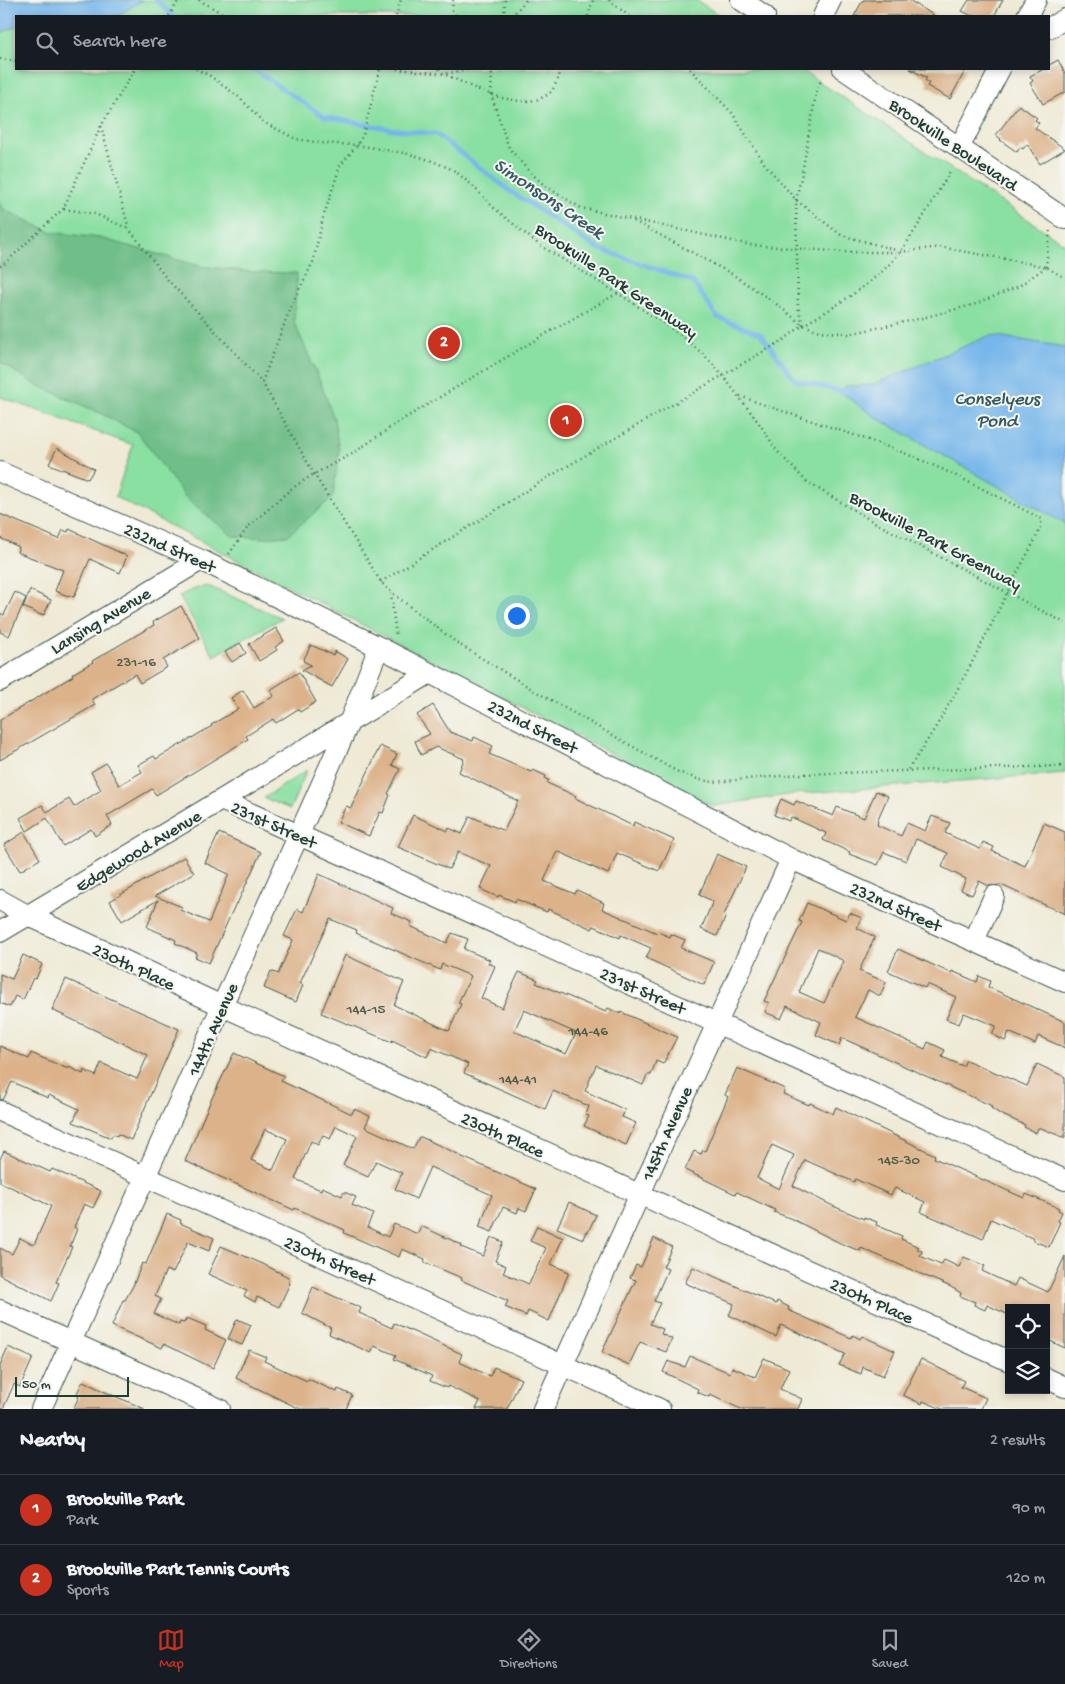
<!DOCTYPE html>
<style>
:root{--surface:#171b24;--page:#242831;--text:#f1f3f6;--muted:#9ea1a6;--line:#363941;--accent:#c8321e}
body{margin:0;font-family:"Gochi Hand",sans-serif;background:var(--page);color:var(--text)}
.controls{position:absolute;right:15px;bottom:15px;display:grid;overflow:hidden;border-radius:0px;box-shadow:0 2px 8px #0003}
.controls button{width:45px;height:45px;display:grid;place-items:center;padding:0;border:0;border-bottom:1px solid var(--line);background:var(--surface);color:var(--text);font:25px sans-serif}
.scale{position:absolute;left:15px;bottom:12px;width:114px;box-sizing:border-box;padding-left:5px;border:2px solid #1f3d34;border-top:0;font-size:14px;line-height:18px;white-space:nowrap;color:#1f3d34;-webkit-text-stroke:4px #f6f6f2;paint-order:stroke}
.you{position:absolute;left:516px;top:615px;width:18px;height:18px;margin:-12px;border:4px solid #fff;border-radius:50%;background:#1a73e8;box-shadow:0 0 0 8px #1a73e833}
.badge{display:grid;place-items:center;width:32px;height:32px;border-radius:50%;background:var(--accent);color:#fff;font-size:16px;font-weight:700}
.pin{position:absolute;translate:-50% -50%;border:2px solid #fff;box-shadow:0 1px 5px #0006}
.list{margin:0;padding:0;list-style:none}
h2{display:flex;justify-content:space-between;align-items:center;height:65px;margin:0;padding:0 20px;font-size:21px}
h2 small{font-size:16px;font-weight:400;color:var(--muted)}
.list li{display:grid;grid-template-columns:32px 1fr auto;gap:15px;align-items:center;box-sizing:border-box;height:70px;padding:0 20px;border-top:1px solid var(--line)}
.list b{display:block;font-size:19px;white-space:nowrap}
.list p{margin:0;font-size:16px;white-space:nowrap;color:var(--muted)}
.list em{font-size:16px;font-style:normal;color:var(--muted)}
.icon{flex:none;width:28px;height:28px;fill:none;stroke:currentColor;stroke-width:2;stroke-linecap:round;stroke-linejoin:round}
.map{position:relative;flex:none;width:1065px;height:1409px;overflow:hidden}
.search{position:absolute;background:var(--surface);box-shadow:0 2px 8px #0003;left:15px;right:15px;top:15px;height:55px;display:flex;align-items:center;gap:12px;box-sizing:border-box;padding:0 18px;border-radius:0px;color:var(--muted);font-size:19px}
.sheet{height:205px;background:var(--surface)}
nav{display:flex;justify-content:space-around;align-items:center;box-sizing:border-box;height:70px;border-top:1px solid var(--line);background:var(--surface);font-size:14px;color:var(--muted)}
nav a{display:grid;justify-items:center;gap:2px}
nav .on{color:var(--accent)}
.map>svg:first-child{display:block}
.green{fill:#8adfa2;stroke:#548e6b}
.forest{fill:#6fbe88;stroke:#477e5e}
.water{fill:#76b6ea;stroke:#4a7a8f}
.lines{fill:none;stroke-linecap:round;stroke-linejoin:round}
.stream{stroke:#76b6ea;stroke-width:4.5}
.building{fill:#dcb28a;fill-rule:evenodd}
.minor-casing{stroke:#3e574c;stroke-width:22}
.path{stroke:#3e574c;stroke-width:2.5;stroke-dasharray:1 4;stroke-linecap:butt}
.minor{stroke:#fff;stroke-width:20}
.labels{text-anchor:middle;stroke-width:4;stroke-linejoin:round;paint-order:stroke}
.number-label{font-size:15px;fill:#4e5a4a}
.street-label{font-size:18px;fill:#1f3d34;stroke:#f6f6f2}
.water-label{font-size:19px;font-style:italic;fill:#355b62;stroke:#f6f6f2}
</style>
<div class="map">
<svg width="1065" height="1409" viewBox="0 0 1065 1409">
<rect width="100%" height="100%" fill="#f6f6f2"/>
<filter id="ink" filterUnits="userSpaceOnUse"><feTurbulence type="fractalNoise" baseFrequency=".02" numOctaves="2"/><feDisplacementMap in="SourceGraphic" scale="10" xChannelSelector="R" yChannelSelector="G"/><feConvolveMatrix kernelMatrix="1 2 1 2 8 2 1 2 1" color-interpolation-filters="sRGB"/></filter>
<filter id="wash" filterUnits="userSpaceOnUse"><feTurbulence type="fractalNoise" baseFrequency=".0096" numOctaves="4" result="noise"/><feDisplacementMap in="SourceGraphic" scale="20" xChannelSelector="R" yChannelSelector="G"/><feGaussianBlur stdDeviation="1.12" result="paint"/><feColorMatrix in="noise" values="0 0 0 0 0 0 0 0 0 0 0 0 0 0 0 0 0 1.4 0 .05"/><feComposite in="paint" operator="in"/></filter>
<g filter="url(#wash)">
<rect width="100%" height="100%" fill="#efead5"/>
<path class="green" d="M 0,0 L 696,0 L 721,16 L 16,16 L 16,69 L 800,69 L 1065,244 L 1065,773 L 794,794 L 713,806 L 115,497 L 133,445 L 0,397 Z
M 208,586 L 282,618 L 214,656 L 179,596 L 196,588 Z
M 307,770 L 290,809 L 264,798 Z"/>
<path class="forest" d="M 0,204 L 5,210 L 51,232 L 100,238 L 200,266 L 253,272 L 297,273 L 294,322 L 320,381 L 334,419 L 339,450 L 333,497 L 287,536 L 264,538 L 233,536 L 187,499 L 138,433 L 100,413 L 35,384 L 0,362 Z"/>
<path class="water" d="M 0,0 L 143,0 L 117,16 L 16,16 L 16,27 L 0,33 Z
M 991,335 L 1065,347 L 1065,524 L 875,417 L 839,391 L 846,386 L 872,385 Z"/>
<g class="lines">
<path class="stream" d="M 156,0 L 173,16
M 253,69 L 325,117 L 391,129 L 436,134 L 510,191 L 597,248 L 693,282 L 717,317 L 761,334 L 795,380 L 844,392"/>
</g>
<g id="blocks">
<path class="building" d="M 863,0 L 909,0 L 935,16 L 854,16 Z
M 969,0 L 1003,0 L 994,16 L 972,16 L 962,11 Z
M 1058,60 L 1065,73 L 1065,92 L 1043,104 L 1030,83 L 1033,81 L 1030,76 L 1044,69 L 1049,69 L 1049,65 Z
M 910,69 L 966,69 L 950,99 L 927,86 L 929,83 L 925,80 L 927,78 Z
M 1019,105 L 1037,118 L 1035,120 L 1039,123 L 1035,128 L 1065,149 L 1040,164 L 1027,144 L 1023,149 L 1020,147 L 1017,152 L 1000,140 L 1001,139 L 996,135 Z
M 57,448 L 94,469 L 88,479 L 49,464 Z
M 0,514 L 59,539 L 63,530 L 68,532 L 69,529 L 127,556 L 120,573 L 90,559 L 74,597 L 69,595 L 68,596 L 55,591 L 63,570 L 17,552 L 19,547 L 0,538 Z
M 30,590 L 51,600 L 44,615 L 41,614 L 41,615 L 23,607 Z
M 15,592 L 26,598 L 9,636 L 0,632 L 0,613 L 4,615 Z
M 181,606 L 200,638 L 163,660 L 167,667 L 140,683 L 135,674 L 92,699 L 95,705 L 0,760 L 0,720 L 73,676 L 72,674 L 93,662 L 92,661 L 154,625 L 153,622 Z
M 276,628 L 284,641 L 275,647 L 277,650 L 259,661 L 249,644 Z
M 240,643 L 246,653 L 232,662 L 225,652 Z
M 311,645 L 333,655 L 335,651 L 348,659 L 332,687 L 302,670 L 311,665 L 303,661 Z
M 299,672 L 316,702 L 300,712 L 298,709 L 276,723 L 273,719 L 246,736 L 248,739 L 156,795 L 152,789 L 107,816 L 112,825 L 95,836 L 91,829 L 63,846 L 47,818 L 27,831 L 20,818 L 42,805 L 47,812 L 69,799 L 74,807 L 101,790 L 91,772 L 106,763 L 119,785 L 142,772 L 138,765 L 154,756 L 156,759 L 212,726 L 211,725 L 238,709 L 231,698 L 243,690 L 254,708 L 274,696 L 270,690 Z
M 433,705 L 450,732 L 473,741 L 474,737 L 493,746 L 489,754 L 531,772 L 533,770 L 546,776 L 545,779 L 549,780 L 547,783 L 576,796 L 575,798 L 633,826 L 634,822 L 674,840 L 659,871 L 617,853 L 608,874 L 557,851 L 544,881 L 575,894 L 577,890 L 604,903 L 602,909 L 657,933 L 658,932 L 670,937 L 671,934 L 685,940 L 681,948 L 714,962 L 704,985 L 646,958 L 651,948 L 621,935 L 620,938 L 594,926 L 592,929 L 548,909 L 547,912 L 516,899 L 515,902 L 499,895 L 498,897 L 480,889 L 491,866 L 458,852 L 449,869 L 398,847 L 413,815 L 448,831 L 449,828 L 462,834 L 470,816 L 504,831 L 518,801 L 459,772 L 464,759 L 436,747 L 421,755 L 415,741 L 430,734 L 417,715 Z
M 380,746 L 397,754 L 392,765 L 400,769 L 388,794 L 390,795 L 383,813 L 380,812 L 369,836 L 338,822 L 346,806 L 351,808 Z
M 876,791 L 888,796 L 877,821 L 878,822 L 877,825 L 901,836 L 907,823 L 925,831 L 932,816 L 950,823 L 945,833 L 980,849 L 983,842 L 994,847 L 992,851 L 1025,866 L 1044,823 L 1065,832 L 1065,914 L 1001,885 L 989,886 L 979,881 L 972,895 L 961,890 L 966,879 L 942,867 L 948,853 L 916,839 L 906,861 L 884,852 L 878,865 L 849,854 L 850,852 L 823,840 L 826,833 L 791,817 L 789,821 L 774,815 L 781,799 L 794,805 L 796,801 L 833,816 L 837,807 L 864,818 Z
M 24,832 L 40,859 L 20,871 L 4,845 Z
M 219,833 L 261,852 L 237,904 L 236,903 L 209,963 L 195,957 L 197,953 L 175,943 L 176,940 L 147,927 L 158,900 L 122,921 L 110,901 L 184,857 L 194,873 L 155,896 L 182,907 L 180,910 L 209,922 L 229,874 L 205,863 Z
M 717,854 L 746,867 L 724,915 L 726,916 L 717,936 L 701,929 L 713,901 L 699,895 Z
M 319,874 L 393,908 L 391,913 L 412,922 L 410,926 L 447,943 L 452,933 L 468,939 L 464,949 L 490,960 L 488,963 L 495,966 L 481,998 L 502,1008 L 519,972 L 538,980 L 536,983 L 606,1012 L 608,1008 L 620,1014 L 621,1012 L 677,1037 L 663,1064 L 656,1061 L 651,1075 L 647,1075 L 643,1085 L 596,1065 L 585,1091 L 625,1110 L 622,1117 L 636,1123 L 626,1145 L 584,1126 L 589,1116 L 586,1115 L 589,1106 L 553,1091 L 545,1109 L 464,1073 L 468,1064 L 431,1048 L 427,1057 L 392,1040 L 392,1042 L 321,1013 L 345,955 L 404,982 L 394,1005 L 449,1031 L 461,1004 L 458,1003 L 471,976 L 442,964 L 440,970 L 356,933 L 357,930 L 330,919 L 300,983 L 303,985 L 296,1002 L 264,988 L 271,971 L 278,974 L 293,940 L 284,936 L 297,909 L 303,912 ZM 524,1010 L 576,1033 L 566,1054 L 514,1031 Z
M 807,903 L 846,920 L 850,913 L 862,918 L 857,928 L 875,937 L 859,971 L 886,982 L 880,996 L 868,990 L 855,1017 L 925,1049 L 928,1042 L 945,1050 L 942,1057 L 963,1066 L 966,1060 L 1027,1086 L 1037,1064 L 1065,1077 L 1065,1138 L 1041,1128 L 1038,1128 L 1036,1133 L 1024,1127 L 1025,1125 L 1000,1114 L 991,1108 L 992,1106 L 842,1038 L 839,1045 L 816,1035 L 821,1022 L 787,1006 L 781,1019 L 765,1012 L 769,1003 L 764,1001 L 802,922 L 799,921 ZM 818,948 L 844,961 L 824,1003 L 799,992 Z
M 898,949 L 944,970 L 951,973 L 952,971 L 977,982 L 979,976 L 990,981 L 988,987 L 1065,1022 L 1065,1048 L 1038,1036 L 1035,1044 L 1009,1032 L 1005,1041 L 992,1034 L 996,1026 L 964,1013 L 959,1024 L 946,1019 L 956,997 L 927,984 L 925,988 L 888,971 Z
M 23,955 L 42,964 L 36,979 L 33,978 L 23,1000 L 15,996 L 10,1007 L 0,1003 L 0,974 L 12,979 Z
M 66,979 L 179,1029 L 131,1140 L 118,1134 L 117,1136 L 113,1134 L 111,1138 L 73,1122 L 79,1109 L 49,1095 L 48,1098 L 12,1082 L 3,1100 L 0,1099 L 0,1046 L 29,1059 L 31,1053 L 68,1069 L 69,1067 L 83,1074 L 84,1070 L 96,1076 L 101,1063 L 137,1079 L 148,1055 L 52,1010 Z
M 234,1053 L 284,1076 L 281,1081 L 352,1114 L 354,1109 L 370,1116 L 365,1127 L 413,1149 L 419,1137 L 421,1137 L 460,1155 L 460,1156 L 536,1189 L 526,1211 L 519,1208 L 517,1213 L 503,1207 L 492,1232 L 479,1227 L 492,1195 L 430,1167 L 416,1199 L 395,1189 L 402,1173 L 376,1161 L 368,1177 L 343,1165 L 357,1136 L 336,1126 L 330,1139 L 323,1135 L 318,1145 L 311,1141 L 295,1179 L 321,1190 L 322,1187 L 342,1196 L 344,1192 L 356,1197 L 352,1205 L 373,1214 L 367,1227 L 388,1237 L 394,1224 L 418,1234 L 421,1226 L 462,1245 L 461,1247 L 483,1256 L 491,1237 L 503,1242 L 495,1261 L 506,1266 L 503,1273 L 529,1284 L 546,1248 L 530,1241 L 537,1226 L 563,1238 L 551,1264 L 569,1272 L 549,1321 L 528,1311 L 526,1316 L 505,1307 L 508,1301 L 461,1280 L 462,1278 L 424,1262 L 425,1259 L 402,1249 L 399,1257 L 344,1233 L 345,1230 L 295,1208 L 294,1210 L 185,1161 L 211,1100 ZM 265,1129 L 287,1139 L 273,1170 L 251,1160 Z
M 737,1068 L 785,1089 L 783,1094 L 809,1105 L 810,1103 L 833,1114 L 836,1107 L 935,1155 L 934,1158 L 1024,1198 L 1026,1194 L 1059,1208 L 1058,1210 L 1062,1212 L 1058,1221 L 1060,1222 L 1049,1247 L 1034,1241 L 1034,1239 L 991,1219 L 983,1239 L 921,1212 L 925,1202 L 895,1188 L 891,1195 L 855,1179 L 854,1182 L 805,1160 L 793,1186 L 833,1206 L 864,1219 L 864,1217 L 877,1222 L 876,1225 L 902,1236 L 901,1239 L 919,1247 L 917,1249 L 922,1251 L 920,1256 L 941,1265 L 944,1260 L 959,1267 L 964,1257 L 985,1266 L 982,1271 L 1014,1286 L 1018,1278 L 1048,1292 L 1065,1256 L 1065,1348 L 1046,1339 L 1046,1308 L 1009,1308 L 1009,1315 L 987,1305 L 985,1310 L 974,1305 L 975,1302 L 960,1296 L 961,1293 L 951,1287 L 861,1248 L 860,1251 L 842,1244 L 792,1219 L 774,1212 L 775,1210 L 737,1192 L 735,1194 L 685,1170 L 694,1151 L 701,1154 L 703,1150 L 705,1151 L 728,1097 L 725,1095 ZM 772,1145 L 794,1155 L 779,1189 L 757,1178 Z
M 4,1151 L 50,1172 L 52,1169 L 101,1191 L 93,1208 L 84,1204 L 74,1227 L 77,1229 L 70,1246 L 72,1247 L 56,1282 L 59,1283 L 51,1301 L 0,1275 L 0,1248 L 12,1254 L 20,1238 L 34,1245 L 51,1206 L 0,1182 L 0,1159 Z
M 569,1202 L 596,1215 L 588,1232 L 586,1231 L 583,1239 L 557,1228 Z
M 167,1214 L 181,1220 L 180,1223 L 214,1238 L 209,1251 L 188,1242 L 173,1273 L 166,1270 L 155,1296 L 161,1299 L 154,1314 L 179,1325 L 180,1322 L 184,1323 L 187,1318 L 206,1326 L 205,1330 L 226,1340 L 213,1368 L 164,1344 L 162,1348 L 112,1326 L 123,1300 L 125,1300 L 133,1286 L 142,1263 L 146,1264 Z
M 654,1238 L 672,1247 L 663,1267 L 668,1269 L 654,1301 L 660,1303 L 650,1324 L 663,1329 L 661,1334 L 672,1339 L 666,1352 L 640,1342 L 629,1365 L 602,1352 L 636,1280 L 630,1278 L 636,1265 L 641,1267 Z
M 221,1246 L 263,1264 L 290,1278 L 288,1282 L 290,1283 L 279,1307 L 257,1297 L 255,1302 L 244,1296 L 247,1291 L 208,1274 Z
M 693,1267 L 776,1304 L 777,1301 L 789,1307 L 788,1310 L 851,1338 L 853,1335 L 860,1339 L 862,1336 L 895,1351 L 883,1376 L 863,1367 L 861,1374 L 839,1365 L 845,1354 L 781,1325 L 776,1337 L 729,1315 L 734,1304 L 685,1283 Z
M 313,1287 L 361,1308 L 359,1313 L 392,1328 L 394,1323 L 462,1354 L 459,1362 L 490,1376 L 494,1367 L 521,1379 L 507,1409 L 476,1409 L 480,1401 L 448,1386 L 447,1388 L 430,1381 L 432,1376 L 394,1359 L 396,1355 L 374,1346 L 371,1353 L 329,1334 L 331,1328 L 302,1313 Z
M 237,1319 L 251,1325 L 242,1345 L 228,1339 Z
M 8,1347 L 33,1358 L 20,1387 L 14,1384 L 3,1409 L 0,1409 L 0,1365 Z
M 249,1350 L 266,1357 L 264,1361 L 307,1381 L 308,1379 L 337,1392 L 338,1389 L 352,1395 L 346,1409 L 300,1409 L 236,1378 Z
M 690,1356 L 730,1373 L 732,1367 L 755,1377 L 764,1358 L 789,1369 L 780,1389 L 802,1399 L 798,1409 L 741,1409 L 710,1395 L 709,1397 L 697,1392 L 698,1389 L 663,1372 L 668,1361 L 685,1367 Z
M 921,1359 L 964,1381 L 961,1387 L 986,1398 L 981,1409 L 942,1409 L 923,1401 L 922,1404 L 903,1395 Z
M 83,1381 L 103,1391 L 145,1409 L 73,1409 L 79,1397 L 76,1395 Z"/>
</g>
</g>
<g filter="url(#ink)">
<use href="#blocks" fill-opacity="0" stroke="#3e574c" stroke-width="1"/>
<g class="lines">
<defs>
<path id="minor" d="M 741,0 L 765,16
M 823,16 L 831,0
M 1027,16 L 1036,0
M 1049,28 L 1065,19
M 843,69 L 1065,219
M 959,148 L 1000,69
M 0,472 L 201,560 L 379,647 L 791,859 L 1065,982
M 0,681 L 201,560
M 221,800 L 1065,1180
M 0,900 L 27,915 L 222,1006 L 1009,1361
M 0,932 L 221,800 L 430,673
M 974,941 L 994,896
M 0,1111 L 660,1409
M 0,1310 L 220,1409
M 1046,1378 L 1065,1387
M 41,1409 L 349,723 L 379,647
M 543,1409 L 791,859"/>
</defs>
<use href="#minor" class="minor-casing"/>
<path class="path" d="M 199,0 L 227,16
M 453,0 L 452,10 L 456,16
M 609,0 L 629,16
M 169,16 L 179,0
M 396,16 L 401,0
M 504,16 L 505,0
M 512,16 L 526,0
M 588,16 L 593,0
M 0,59 L 16,61
M 196,69 L 210,76 L 239,97 L 263,122 L 296,139 L 321,143 L 357,145 L 409,154 L 433,161 L 455,171 L 473,186 L 494,208 L 538,244 L 627,299 L 678,333 L 705,356 L 724,377 L 761,426 L 777,451 L 807,482 L 872,521 L 1065,623
M 397,69 L 444,74 L 473,69
M 439,69 L 444,74 C 471,86 523,116 551,92 C 554,88 556,82 559,78 L 557,69
M 492,69 L 491,95 L 509,148 L 527,169 L 545,186 L 581,208 L 751,245 L 845,252 L 900,252 L 940,247 L 1022,262 L 1046,267 L 1065,278
M 690,69 L 732,113 L 764,163 L 796,200 L 841,235 L 896,250
M 101,126 L 129,229 L 167,279 L 262,382 L 314,474 L 381,582 L 391,592 L 457,643 L 540,694 L 676,771 L 700,780 L 714,782 L 802,774 L 1065,766
M 64,209 L 95,214 L 129,229
M 634,221 L 732,274 L 775,303 L 803,325 L 820,331 L 849,334 L 918,319 L 976,304 L 1019,286 L 1046,267
M 0,266 L 3,265 L 63,209 L 101,126 L 135,69
M 1046,267 L 1050,229
M 803,325 C 834,308 880,279 901,251 C 919,226 934,198 950,172
M 262,382 L 292,304 L 313,262 L 323,218 L 340,166 L 357,145 L 363,135 L 380,69
M 740,396 C 796,417 853,433 909,455 C 954,473 998,497 1042,519 C 1038,540 1024,558 1015,577 C 982,643 950,710 907,771
M 229,554 L 248,527 L 291,489 L 314,474 L 352,454 L 400,421 L 537,339 L 618,293
M 381,582 L 547,478 L 785,339 L 803,325 L 798,307 L 796,200 L 802,173 L 817,88 L 821,81
M 391,593 L 396,637"/>
<use href="#minor" class="minor"/>
</g>
</g>
<g class="labels">
<g class="number-label">
<text x="136" y="666">231-16</text>
<text x="366" y="1013">144-15</text>
<text x="588" y="1035">144-46</text>
<text x="518" y="1083">144-41</text>
<text x="899" y="1164">145-30</text>
</g>
<g class="street-label">
<text transform="translate(954 144) rotate(34)" y="6">Brookville Boulevard</text>
<text transform="translate(617 280) rotate(34)" y="6">Brookville Park Greenway</text>
<text transform="translate(936 540) rotate(28)" y="6">Brookville Park Greenway</text>
<text transform="translate(170 547) rotate(24)" y="6">232nd Street</text>
<text transform="translate(100 620) rotate(-31)" y="6">Lansing Avenue</text>
<text transform="translate(533 726) rotate(27)" y="6">232nd Street</text>
<text transform="translate(274 824) rotate(24)" y="6">231st Street</text>
<text transform="translate(138 850) rotate(-31)" y="6">Edgewood Avenue</text>
<text transform="translate(896 906) rotate(24)" y="6">232nd Street</text>
<text transform="translate(134 966) rotate(25)" y="6">230th Place</text>
<text transform="translate(643 990) rotate(24)" y="6">231st Street</text>
<text transform="translate(212 1029) rotate(-66)" y="6">144th Avenue</text>
<text transform="translate(666 1133) rotate(-66)" y="6">145th Avenue</text>
<text transform="translate(503 1134) rotate(24)" y="6">230th Place</text>
<text transform="translate(330 1260) rotate(24)" y="6">230th Street</text>
<text transform="translate(872 1300) rotate(24)" y="6">230th Place</text>
</g>
<g class="water-label">
<text transform="translate(550 197) rotate(34)" y="7">Simonsons Creek</text>
<text x="997" y="404">Conselyeus<tspan x="997" dy="22">Pond</tspan></text>
</g>
</g>
</svg>
<div class="controls">
<button><svg class="icon" aria-label="locate" viewBox="0 0 24 24"><circle cx="12" cy="12" r="6"/><path d="M12 2v4M12 18v4M2 12h4M18 12h4"/></svg></button>
<button><svg class="icon" aria-label="layers" viewBox="0 0 24 24"><path d="M12 4l9 5-9 5-9-5zM3 14l9 5 9-5"/></svg></button>
</div>
<div class="scale">50 m</div>
<div class="you"></div>
<div class="pin badge" style="left:566px;top:421px">1</div>
<div class="pin badge" style="left:444px;top:343px">2</div>
<div class="search"><svg class="icon" aria-label="search" viewBox="0 0 24 24"><circle cx="10" cy="10" r="6"/><path d="M15 15l6 6"/></svg>Search here</div>
</div>
<section class="sheet">
<h2>Nearby<small>2 results</small></h2>
<ul class="list">
<li><span class="badge">1</span><div><b>Brookville Park</b><p>Park</p></div><em>90 m</em></li>
<li><span class="badge">2</span><div><b>Brookville Park Tennis Courts</b><p>Sports</p></div><em>120 m</em></li>
</ul>
</section>
<nav>
<a class="on"><svg class="icon" aria-label="map" viewBox="0 0 24 24"><path d="M3 6l6-2 6 2 6-2v14l-6 2-6-2-6 2zM9 4v14M15 6v14"/></svg>Map</a>
<a><svg class="icon" aria-label="directions" viewBox="0 0 24 24"><path d="M12 3l9 9-9 9-9-9zM9 14v-3h6M13 9l2 2-2 2"/></svg>Directions</a>
<a><svg class="icon" aria-label="saved" viewBox="0 0 24 24"><path d="M7 4h10v16l-5-4-5 4z"/></svg>Saved</a>
</nav>
